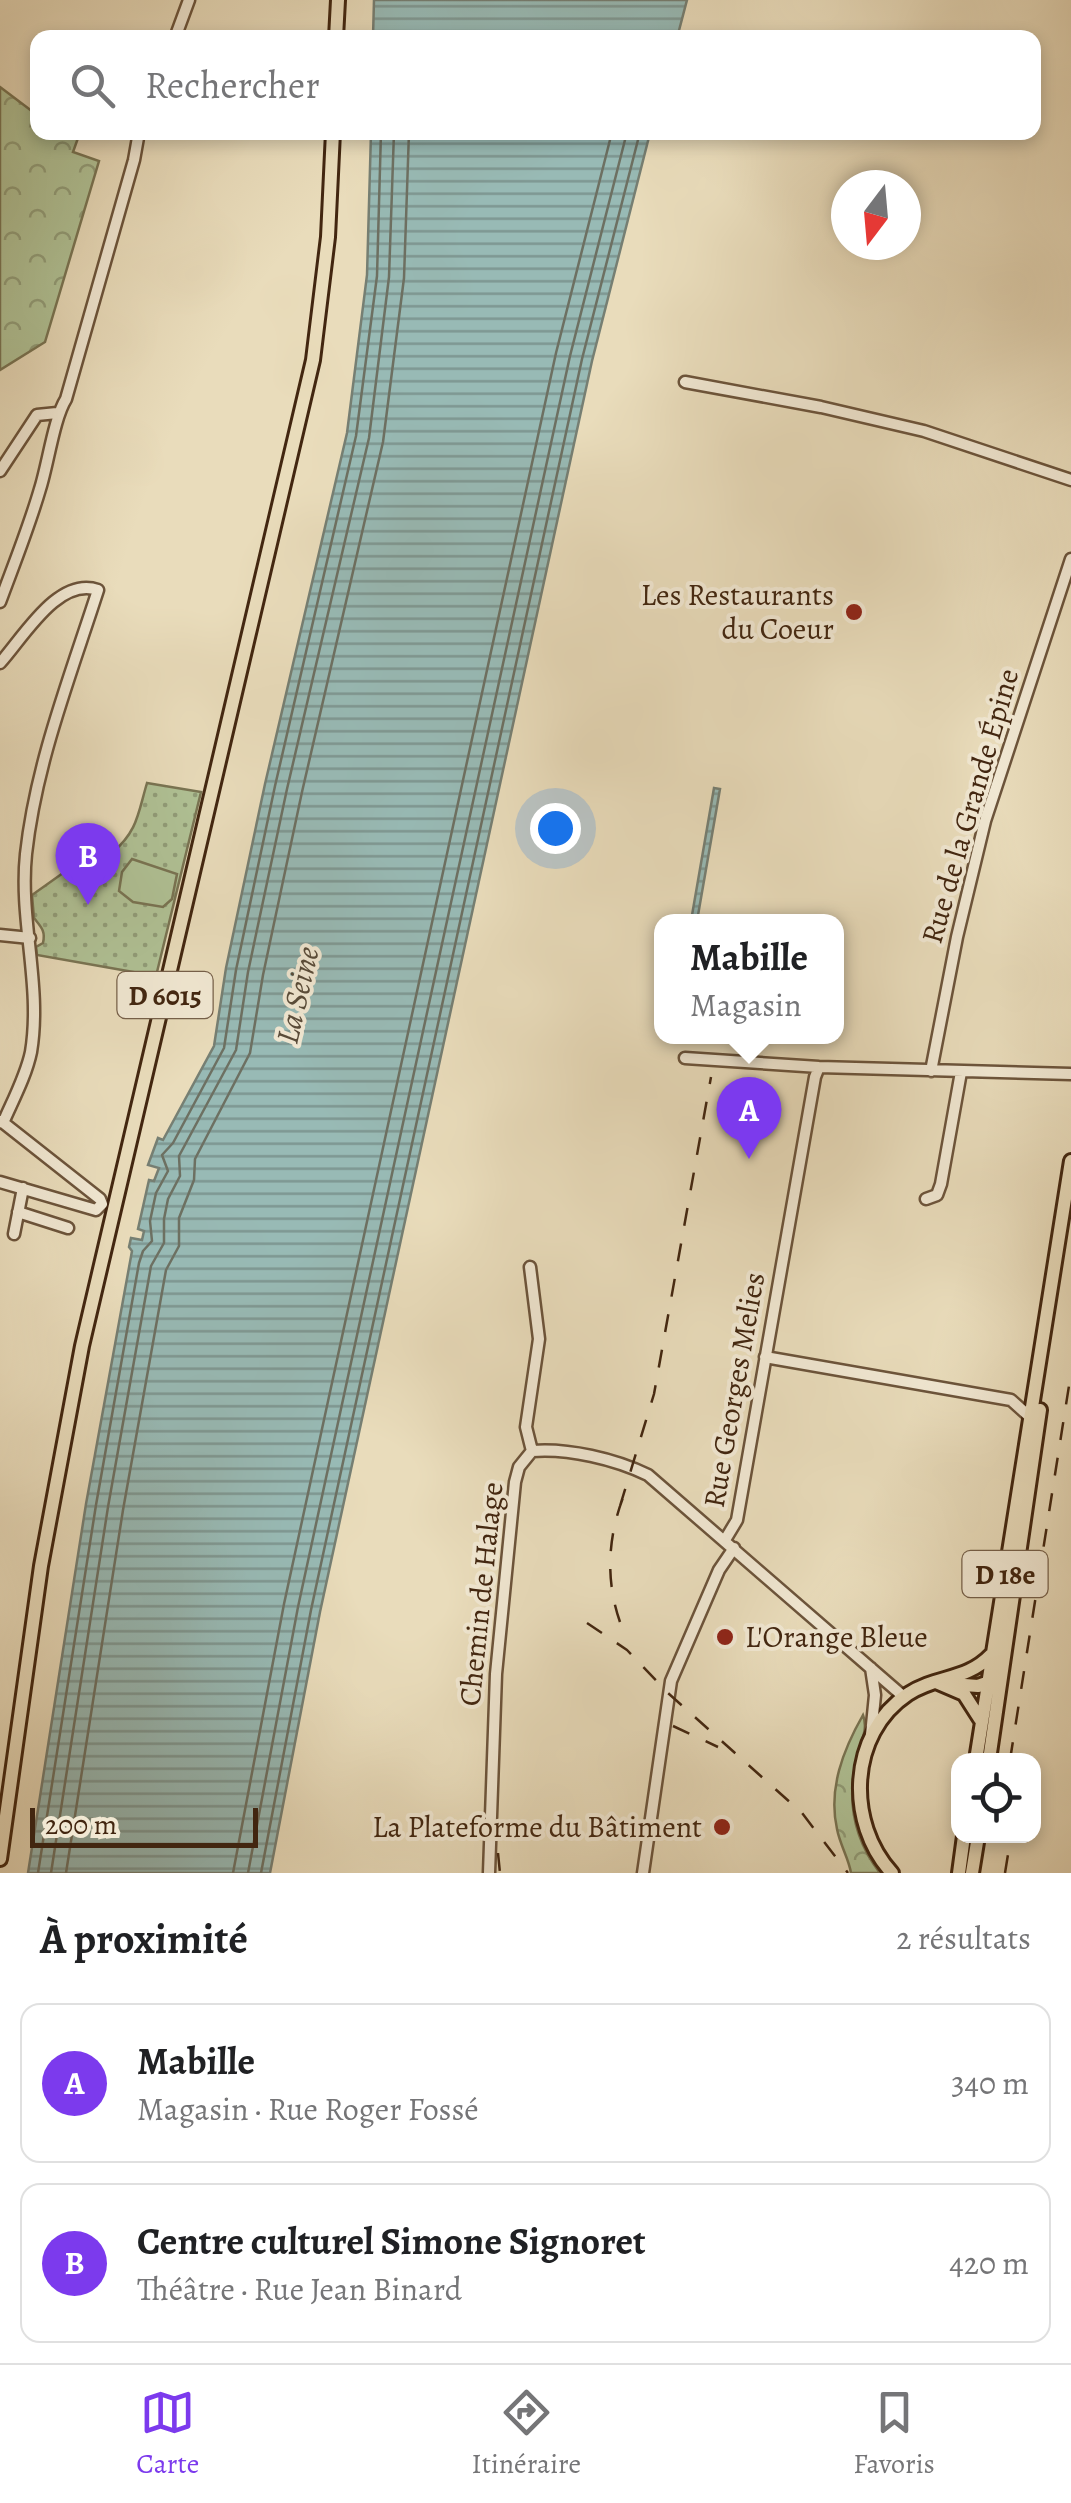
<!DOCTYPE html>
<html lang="fr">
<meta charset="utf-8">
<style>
:root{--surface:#fff;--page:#f2f2f2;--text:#202124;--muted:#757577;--line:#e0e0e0;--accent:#7c3aed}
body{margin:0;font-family:Alegreya,serif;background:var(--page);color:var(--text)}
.controls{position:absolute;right:30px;bottom:30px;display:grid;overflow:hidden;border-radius:20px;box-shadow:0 5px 15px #0003}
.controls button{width:90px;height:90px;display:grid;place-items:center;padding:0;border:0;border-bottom:2px solid var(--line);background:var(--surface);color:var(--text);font:50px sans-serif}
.compass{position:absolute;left:831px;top:170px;width:90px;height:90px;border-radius:50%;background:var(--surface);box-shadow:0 5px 15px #0003;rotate:196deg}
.scale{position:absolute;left:30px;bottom:25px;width:228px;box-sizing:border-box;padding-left:10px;border:5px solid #422610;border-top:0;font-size:28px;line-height:35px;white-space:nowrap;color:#422610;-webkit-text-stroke:8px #f1e8d3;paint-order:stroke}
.you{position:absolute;left:555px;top:828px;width:35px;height:35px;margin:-25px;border:8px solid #fff;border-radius:50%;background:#1a73e8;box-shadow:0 0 0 15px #1a73e833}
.badge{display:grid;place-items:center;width:65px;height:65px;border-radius:50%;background:var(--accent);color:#fff;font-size:32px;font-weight:700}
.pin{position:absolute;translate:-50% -82px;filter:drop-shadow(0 2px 5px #0008)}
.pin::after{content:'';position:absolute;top:52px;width:35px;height:30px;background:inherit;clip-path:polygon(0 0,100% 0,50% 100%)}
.popup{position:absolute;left:654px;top:914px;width:190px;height:130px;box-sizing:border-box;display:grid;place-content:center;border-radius:20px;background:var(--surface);filter:drop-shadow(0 2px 8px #0005);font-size:32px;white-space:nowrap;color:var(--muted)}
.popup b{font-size:38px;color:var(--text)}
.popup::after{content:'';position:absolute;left:50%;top:100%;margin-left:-20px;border:20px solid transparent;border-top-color:var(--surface)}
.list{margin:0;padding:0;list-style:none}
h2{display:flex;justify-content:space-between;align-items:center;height:130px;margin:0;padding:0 40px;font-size:42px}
h2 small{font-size:32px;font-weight:400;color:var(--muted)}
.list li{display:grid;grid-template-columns:65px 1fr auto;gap:30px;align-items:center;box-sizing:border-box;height:160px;margin:0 20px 20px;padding:0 20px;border:2px solid var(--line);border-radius:20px}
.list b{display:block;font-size:38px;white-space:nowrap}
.list p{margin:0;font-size:32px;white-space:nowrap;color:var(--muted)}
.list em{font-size:32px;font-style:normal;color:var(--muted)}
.icon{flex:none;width:55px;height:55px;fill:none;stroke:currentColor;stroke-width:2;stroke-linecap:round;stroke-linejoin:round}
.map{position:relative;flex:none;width:1071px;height:1873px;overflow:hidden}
.search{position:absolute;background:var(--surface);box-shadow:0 5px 15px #0003;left:30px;right:30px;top:30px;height:110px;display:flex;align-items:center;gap:25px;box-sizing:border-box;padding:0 35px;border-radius:20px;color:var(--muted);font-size:38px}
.sheet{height:490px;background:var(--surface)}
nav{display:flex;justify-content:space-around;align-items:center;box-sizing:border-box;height:140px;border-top:2px solid var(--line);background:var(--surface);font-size:28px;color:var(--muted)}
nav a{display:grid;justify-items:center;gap:5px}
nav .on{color:var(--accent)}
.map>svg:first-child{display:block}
.forest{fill:url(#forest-crowns);stroke:#797453;stroke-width:2.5}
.park{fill:url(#park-dots);stroke:#797453;stroke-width:2.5}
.pitch{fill:#b0c296;stroke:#797453;stroke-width:2.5}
.water{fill:url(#water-rules);stroke:#767f73;stroke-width:2.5}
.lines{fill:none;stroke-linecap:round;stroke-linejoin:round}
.shore{stroke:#6d7062;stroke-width:2.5}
.minor-casing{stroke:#6c543b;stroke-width:15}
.major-casing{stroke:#422610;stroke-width:18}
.minor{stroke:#f1e8d3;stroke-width:10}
.major{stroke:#e9dcbb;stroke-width:12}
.rail{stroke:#422610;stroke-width:2.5;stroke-dasharray:18 18;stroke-linecap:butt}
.poi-dot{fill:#8f2418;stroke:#f1e8d3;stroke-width:4}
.labels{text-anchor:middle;stroke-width:8;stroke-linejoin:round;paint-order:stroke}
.shield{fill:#f1e8d3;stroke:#76604a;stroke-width:2.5}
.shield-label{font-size:28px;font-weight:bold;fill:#422610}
.poi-label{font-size:30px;fill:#422610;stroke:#f1e8d3;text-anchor:end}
.street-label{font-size:30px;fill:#422610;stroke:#f1e8d3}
.water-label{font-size:32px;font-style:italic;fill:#584b39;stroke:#f1e8d3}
</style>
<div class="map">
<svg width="1071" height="1873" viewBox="0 0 1071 1873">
<defs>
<pattern id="forest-crowns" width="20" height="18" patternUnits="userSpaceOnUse" patternTransform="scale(2.5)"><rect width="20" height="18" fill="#b0c296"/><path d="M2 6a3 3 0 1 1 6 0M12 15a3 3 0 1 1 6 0" fill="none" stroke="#919d79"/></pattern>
<pattern id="park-dots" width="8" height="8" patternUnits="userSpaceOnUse" patternTransform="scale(2.5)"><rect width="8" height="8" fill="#b0c296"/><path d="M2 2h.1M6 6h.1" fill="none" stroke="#919d79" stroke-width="1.8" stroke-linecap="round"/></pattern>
<pattern id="water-rules" width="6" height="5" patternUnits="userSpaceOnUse" patternTransform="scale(2.5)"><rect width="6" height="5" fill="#98bab5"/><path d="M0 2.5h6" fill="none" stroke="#7e9792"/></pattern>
</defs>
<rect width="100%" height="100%" fill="#e9dcbb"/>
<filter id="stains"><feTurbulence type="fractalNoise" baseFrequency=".002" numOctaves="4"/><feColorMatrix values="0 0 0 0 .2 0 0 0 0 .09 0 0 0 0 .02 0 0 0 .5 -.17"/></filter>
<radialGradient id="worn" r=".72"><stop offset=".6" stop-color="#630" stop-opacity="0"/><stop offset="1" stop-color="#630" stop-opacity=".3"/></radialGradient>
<path class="forest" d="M 0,87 L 37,115 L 38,132 L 68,133 L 78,138 L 73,152 L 99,161 L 45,342 L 0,370 Z
M 863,1715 C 868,1728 862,1740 858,1753 C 846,1797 852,1837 880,1873 L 851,1873 C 849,1859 840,1845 837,1829 C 828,1789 843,1750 863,1715 Z"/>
<path class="park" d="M 147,783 L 201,792 L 156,976 L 37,955 L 36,947 L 43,943 C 46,930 40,926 34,918 L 32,895 L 70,868 L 73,848 L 112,853 C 138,831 138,813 147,783 Z"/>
<path class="pitch" d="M 132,859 L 177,874 L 172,899 L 163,907 L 133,902 L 119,891 L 122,872 Z"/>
<path class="water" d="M 374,0 L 687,0 L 677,38 L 373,37 Z
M 371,133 L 650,133 L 592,361 L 320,1612 L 270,1873 L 28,1873 L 86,1504 L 132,1251 L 129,1247 L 131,1238 L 142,1240 L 144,1231 L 138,1229 L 149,1180 L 154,1181 L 159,1168 L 148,1165 L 158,1138 L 163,1140 L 214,1046 L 226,968 L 265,784 L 347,433 L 367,275 Z
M 714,788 L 720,789 L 697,921 L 691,921 Z"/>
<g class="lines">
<path class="shore" d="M 38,1873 L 96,1505 L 139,1263 L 143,1251 L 152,1241 L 150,1221 L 156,1193 L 168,1171 L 162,1155 L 173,1143 L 224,1048 L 236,970 L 275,786 L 356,436 L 377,276 L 381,132
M 51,1873 L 108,1507 L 151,1266 L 164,1243 L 164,1219 L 168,1199 L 180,1176 L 179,1156 L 236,1050 L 248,972 L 287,789 L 369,438 L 389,277 L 394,132
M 66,1873 L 123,1510 L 166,1270 L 179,1246 L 179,1218 L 194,1180 L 195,1159 L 250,1053 L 263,975 L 302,792 L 383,442 L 404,278 L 409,132
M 233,1873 L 284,1604 L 391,1111 L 556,353 L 612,132
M 248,1873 L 298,1607 L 405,1114 L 570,356 L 627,132
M 261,1873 L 311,1610 L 582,359 L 640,132"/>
<defs>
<path id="minor" d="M 175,38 L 189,0
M 685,382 L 821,407 L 924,431 L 1071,480
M 0,471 L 37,415 L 57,413
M 0,602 C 14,564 29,527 40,489 C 48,464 54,418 66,399 L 134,160 L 139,132
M 0,663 C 23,638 58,576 98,590 C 70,677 36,763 26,854 C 19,920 42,986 31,1052 C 26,1076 13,1100 3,1123
M 0,935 L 30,938
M 685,1058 L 819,1067 L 1071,1074
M 931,1071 L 957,937 L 985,821 L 1071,559
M 0,1182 L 96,1210 L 102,1204 L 100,1199 L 1,1121
M 926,1199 L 937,1195 L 941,1184 L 961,1072
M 18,1212 L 68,1228
M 14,1234 L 23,1188
M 530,1267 L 539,1339 L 526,1427 L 532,1451
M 765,1357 L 1011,1400 L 1030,1417
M 532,1451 C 568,1448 615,1459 648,1475 L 904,1697
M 725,1540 L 737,1520 L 815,1077 L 819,1067
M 871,1668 L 875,1695 L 871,1735
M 489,1873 L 496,1674 L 515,1482 L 519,1467 L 532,1451
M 643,1873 L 671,1681 L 719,1570 L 734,1548"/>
<path id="major" d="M 336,38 L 338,0
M 936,1682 L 964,1694 L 980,1719
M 951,1684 L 978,1686 L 995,1680
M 976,1760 L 1071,1161
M 989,1760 L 1040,1410
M 0,1859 L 41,1566 L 82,1346 L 313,360 L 328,237 L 333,132
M 892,1873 C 846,1823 848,1734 908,1694 C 937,1675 966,1681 991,1655
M 959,1873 L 964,1836
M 972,1873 L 978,1836"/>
</defs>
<use href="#minor" class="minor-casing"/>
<use href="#major" class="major-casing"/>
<use href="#minor" class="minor"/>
<use href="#major" class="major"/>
<path class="rail" d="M 620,1506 L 654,1394 L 711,1077
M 620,1622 C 605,1579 608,1536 624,1495
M 587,1623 L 627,1650 L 668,1693 L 802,1813 L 848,1873
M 673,1726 L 718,1747
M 1010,1760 L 1071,1373
M 498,1853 L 500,1873
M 1005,1873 L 1011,1836"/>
</g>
<g class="poi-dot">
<circle cx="854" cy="612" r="10"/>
<circle cx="725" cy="1637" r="10"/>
<circle cx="722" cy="1827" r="10"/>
</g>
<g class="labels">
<g class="shield">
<rect x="117.5" y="972" width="95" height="46" rx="8"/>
<rect x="962.5" y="1551" width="85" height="46" rx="8"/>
</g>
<g class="shield-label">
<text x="165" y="1005">D 6015</text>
<text x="1005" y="1584">D 18e</text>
</g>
<g class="poi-label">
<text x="834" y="605">Les Restaurants<tspan x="834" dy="34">du Coeur</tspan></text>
<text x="745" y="1647" text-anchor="start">L'Orange Bleue</text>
<text x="702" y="1837">La Plateforme du Bâtiment</text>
</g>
<g class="street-label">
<text transform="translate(970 806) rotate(-74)" y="10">Rue de la Grande Épine</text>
<text transform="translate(734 1390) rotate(-80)" y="10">Rue Georges Melies</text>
<text transform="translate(481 1594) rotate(-84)" y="10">Chemin de Halage</text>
</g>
<g class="water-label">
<text transform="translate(297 995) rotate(-77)" y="11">La Seine</text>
</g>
</g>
<rect width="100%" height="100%" filter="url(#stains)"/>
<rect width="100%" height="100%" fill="url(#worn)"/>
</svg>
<div class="controls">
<button><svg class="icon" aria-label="locate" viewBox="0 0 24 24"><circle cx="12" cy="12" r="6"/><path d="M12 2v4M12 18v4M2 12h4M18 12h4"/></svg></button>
</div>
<svg class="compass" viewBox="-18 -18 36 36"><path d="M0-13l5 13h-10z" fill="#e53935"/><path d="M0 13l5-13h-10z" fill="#757577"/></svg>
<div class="scale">200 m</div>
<div class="you"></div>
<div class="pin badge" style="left:749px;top:1159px">A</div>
<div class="popup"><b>Mabille</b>Magasin</div>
<div class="pin badge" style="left:88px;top:905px">B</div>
<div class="search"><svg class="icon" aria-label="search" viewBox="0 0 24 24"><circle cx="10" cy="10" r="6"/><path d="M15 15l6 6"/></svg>Rechercher</div>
</div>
<section class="sheet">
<h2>À proximité<small>2 résultats</small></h2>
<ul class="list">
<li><span class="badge">A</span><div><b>Mabille</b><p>Magasin · Rue Roger Fossé</p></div><em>340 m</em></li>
<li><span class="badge">B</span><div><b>Centre culturel Simone Signoret</b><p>Théâtre · Rue Jean Binard</p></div><em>420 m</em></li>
</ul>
</section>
<nav>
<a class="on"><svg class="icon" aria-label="map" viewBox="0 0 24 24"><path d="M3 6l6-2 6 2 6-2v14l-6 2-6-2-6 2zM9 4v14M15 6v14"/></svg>Carte</a>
<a><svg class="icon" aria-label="directions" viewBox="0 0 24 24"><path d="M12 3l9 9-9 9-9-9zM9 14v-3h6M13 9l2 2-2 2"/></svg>Itinéraire</a>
<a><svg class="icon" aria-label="saved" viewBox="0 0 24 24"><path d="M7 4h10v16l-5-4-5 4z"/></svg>Favoris</a>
</nav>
